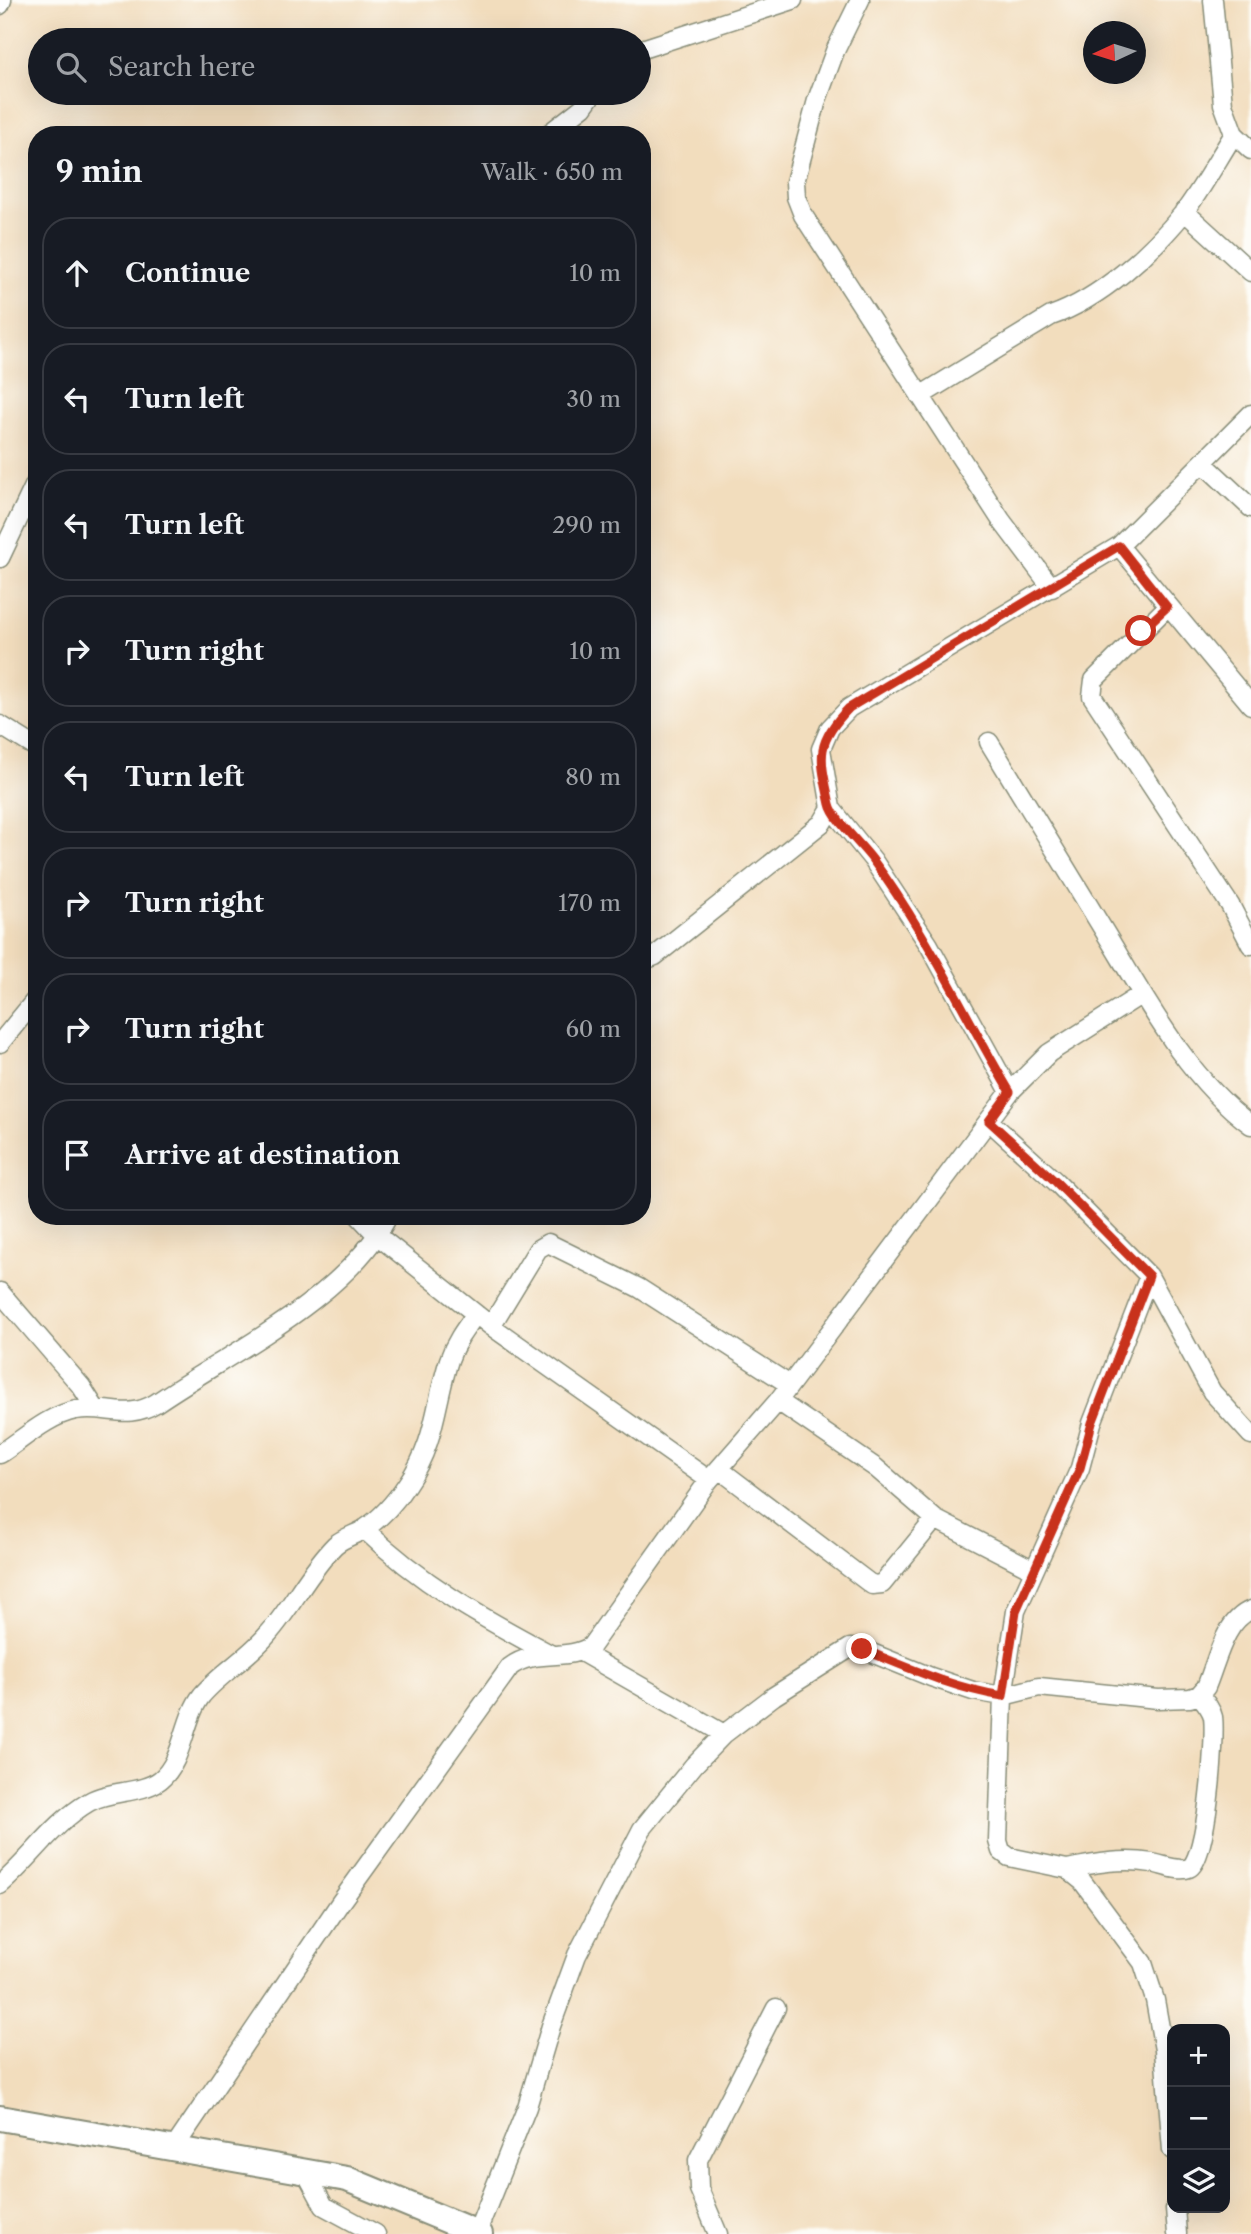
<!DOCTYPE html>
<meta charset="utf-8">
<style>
:root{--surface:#171b24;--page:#20242c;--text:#f1f3f6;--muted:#9ea1a6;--line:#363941}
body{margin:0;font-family:"Libre Caslon Text",serif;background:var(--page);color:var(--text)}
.controls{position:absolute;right:21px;bottom:21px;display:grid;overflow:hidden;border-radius:14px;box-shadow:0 7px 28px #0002}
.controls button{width:63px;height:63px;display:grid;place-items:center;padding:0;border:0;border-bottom:2px solid var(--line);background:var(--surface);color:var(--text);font:35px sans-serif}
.compass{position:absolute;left:1083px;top:21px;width:63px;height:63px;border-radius:50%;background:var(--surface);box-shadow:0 7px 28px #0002;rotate:266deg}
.stop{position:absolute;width:21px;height:21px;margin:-16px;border:5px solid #c8321e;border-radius:50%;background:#fff}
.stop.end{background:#c8321e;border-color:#fff;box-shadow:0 2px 7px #0008}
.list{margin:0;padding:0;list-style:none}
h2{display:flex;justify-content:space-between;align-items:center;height:91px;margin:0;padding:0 28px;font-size:30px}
h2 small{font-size:23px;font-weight:400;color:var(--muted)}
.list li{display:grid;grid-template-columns:46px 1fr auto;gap:21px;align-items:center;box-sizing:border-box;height:112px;margin:0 14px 14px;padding:0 14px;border:2px solid var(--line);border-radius:28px}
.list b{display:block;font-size:26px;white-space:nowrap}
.list em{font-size:23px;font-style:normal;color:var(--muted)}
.icon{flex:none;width:38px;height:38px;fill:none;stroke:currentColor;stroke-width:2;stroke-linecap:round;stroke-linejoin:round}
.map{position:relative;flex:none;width:1251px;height:2234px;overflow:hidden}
.search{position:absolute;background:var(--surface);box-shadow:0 7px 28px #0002;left:28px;top:28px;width:623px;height:77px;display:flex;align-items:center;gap:18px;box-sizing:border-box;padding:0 24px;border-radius:38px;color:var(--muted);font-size:26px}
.panel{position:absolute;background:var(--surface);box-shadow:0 7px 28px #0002;left:28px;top:126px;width:623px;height:1099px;border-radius:28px}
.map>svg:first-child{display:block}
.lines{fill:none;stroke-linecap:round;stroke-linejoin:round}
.street-casing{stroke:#888d78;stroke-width:21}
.secondary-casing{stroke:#888d78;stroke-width:28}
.street{stroke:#fff;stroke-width:18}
.secondary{stroke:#fff;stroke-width:24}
.route{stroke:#c8321e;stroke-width:9}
</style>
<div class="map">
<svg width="1251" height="2234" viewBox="0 0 1251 2234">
<rect width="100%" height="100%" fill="#fdfcf7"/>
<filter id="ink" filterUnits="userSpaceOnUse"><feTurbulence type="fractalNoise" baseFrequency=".0143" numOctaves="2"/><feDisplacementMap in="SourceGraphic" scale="14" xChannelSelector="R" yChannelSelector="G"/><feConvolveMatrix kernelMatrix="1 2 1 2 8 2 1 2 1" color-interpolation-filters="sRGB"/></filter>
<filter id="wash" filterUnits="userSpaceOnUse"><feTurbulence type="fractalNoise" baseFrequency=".00686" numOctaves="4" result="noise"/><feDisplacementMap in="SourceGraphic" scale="28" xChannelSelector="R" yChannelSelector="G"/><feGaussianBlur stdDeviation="1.57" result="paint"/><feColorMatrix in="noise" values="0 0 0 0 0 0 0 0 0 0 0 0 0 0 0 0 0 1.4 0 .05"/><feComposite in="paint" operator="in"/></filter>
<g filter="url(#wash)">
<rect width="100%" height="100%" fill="#f2ddbd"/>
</g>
<g filter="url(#ink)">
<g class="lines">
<defs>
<path id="street" d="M 860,0 L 835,51 L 817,100 L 795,182 L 796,197 L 803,215 L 1001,520 L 1052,588
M 1213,0 L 1223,104 L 1234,134 L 1251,150
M 0,5 L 2,0
M 639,50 L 793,0
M 547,135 L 583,107 L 593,93
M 1184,211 L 1251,272
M 920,396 L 1051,316 C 1100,299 1152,252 1185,211 C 1203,187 1218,159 1234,134
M 1204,464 L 1251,508
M 1119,546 L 1251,705
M 0,558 L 37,480
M 1167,607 L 1094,680 L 1092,696 L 1230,905 L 1251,945
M 0,725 L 37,748
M 989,742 C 1028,806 1067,870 1106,934 C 1146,1000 1188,1079 1251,1125
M 831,808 L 873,860 L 929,945 L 1010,1092
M 642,961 L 655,956 L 822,823 L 831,808 L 821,749 L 830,728 L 849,708 L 1119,546 L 1251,414
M 0,1043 L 37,998
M 989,1121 L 1056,1182 L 1149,1276 L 1212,1392 L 1251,1435
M 359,1216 L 378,1236 L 491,1326 L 709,1480
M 1149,1276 L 1092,1423 L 1080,1468 L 1016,1611 L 1003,1696 L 998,1841 L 1001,1851 L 1009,1857 L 1067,1869 L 1082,1881 L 1143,1963 L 1155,2000 L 1164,2050 L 1172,2150
M 0,1292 L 81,1386 L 95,1408
M 491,1326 L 538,1249 L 548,1243 L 639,1288 L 790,1385
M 778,1401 L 876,1468 L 935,1519 L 1034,1570
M 0,1454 C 23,1439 49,1415 76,1410 C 108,1405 126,1421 156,1403 C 229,1353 348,1297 388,1216
M 719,1469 L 872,1585 L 882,1584 L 935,1519
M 364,1529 C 421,1584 481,1617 550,1654
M 581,1652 L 724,1734
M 1067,1869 C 1097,1863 1122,1858 1152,1863 C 1163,1865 1179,1872 1189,1868 C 1207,1861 1216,1738 1213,1717 C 1211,1708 1205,1702 1199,1695
M 0,1885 C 31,1859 53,1823 89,1802 C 110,1790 141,1794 160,1780 C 184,1761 183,1719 202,1695 C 221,1673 249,1657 268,1634 C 292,1607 309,1571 335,1545 C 343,1538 354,1535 363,1530 C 380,1519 396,1501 407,1484 C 436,1443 435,1403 449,1360 C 455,1342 465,1329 476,1314
M 174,2148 L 340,1903 L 510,1667 C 534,1648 567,1662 591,1646 L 709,1480 L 778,1401 L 1010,1092 L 1049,1053 L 1142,994
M 304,2169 L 324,2206 L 376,2234
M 1175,2208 L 1177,2234
M 477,2232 L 527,2107 L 551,2026 L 577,1955 L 642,1829 L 694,1765 L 724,1734 L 774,1696 L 850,1648 L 862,1649 L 931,1677 L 973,1691 L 1003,1696 L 1039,1687 L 1158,1699 L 1190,1698 L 1199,1695 L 1206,1687 C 1217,1661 1224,1621 1251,1610
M 718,2234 L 699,2189 L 698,2160 L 776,2008"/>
<path id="secondary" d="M 0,2118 L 347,2179 L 480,2234"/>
</defs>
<use href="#street" class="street-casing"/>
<use href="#secondary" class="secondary-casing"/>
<use href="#street" class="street"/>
<use href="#secondary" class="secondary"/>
</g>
</g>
<g class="lines" filter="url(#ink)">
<path class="route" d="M 862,1649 C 909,1668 953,1688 1003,1696 L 1016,1611 L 1080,1468 L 1092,1423 L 1149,1276 L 1056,1182 L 989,1121 L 1010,1092 C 964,1015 926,931 872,859 C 862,845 833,819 830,804 C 820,758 814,744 849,708 L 1119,546 L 1167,607 L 1141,631"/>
</g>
</svg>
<div class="controls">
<button>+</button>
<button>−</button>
<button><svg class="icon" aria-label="layers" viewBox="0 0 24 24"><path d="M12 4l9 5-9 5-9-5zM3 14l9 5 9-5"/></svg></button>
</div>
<svg class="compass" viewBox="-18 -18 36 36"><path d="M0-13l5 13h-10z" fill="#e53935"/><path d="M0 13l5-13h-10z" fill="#9ea1a6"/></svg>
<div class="stop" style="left:1141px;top:631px"></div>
<div class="stop end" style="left:862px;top:1649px"></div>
<div class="search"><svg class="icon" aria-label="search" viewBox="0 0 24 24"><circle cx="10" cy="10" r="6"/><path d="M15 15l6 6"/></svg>Search here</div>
<section class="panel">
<h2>9 min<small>Walk · 650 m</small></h2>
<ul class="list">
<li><svg class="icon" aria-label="ahead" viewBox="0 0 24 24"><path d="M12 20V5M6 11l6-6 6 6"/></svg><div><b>Continue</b></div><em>10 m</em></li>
<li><svg class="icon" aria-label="left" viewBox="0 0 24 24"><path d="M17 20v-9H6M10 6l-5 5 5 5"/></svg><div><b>Turn left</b></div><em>30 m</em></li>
<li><svg class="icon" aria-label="left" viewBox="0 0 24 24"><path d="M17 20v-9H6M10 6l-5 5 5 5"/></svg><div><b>Turn left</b></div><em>290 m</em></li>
<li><svg class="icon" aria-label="right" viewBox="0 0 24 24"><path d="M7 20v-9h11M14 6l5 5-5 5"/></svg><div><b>Turn right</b></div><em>10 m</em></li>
<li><svg class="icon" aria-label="left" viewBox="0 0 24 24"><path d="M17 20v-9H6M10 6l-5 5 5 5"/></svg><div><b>Turn left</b></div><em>80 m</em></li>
<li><svg class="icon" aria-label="right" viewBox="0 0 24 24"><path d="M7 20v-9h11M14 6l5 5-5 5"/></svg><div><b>Turn right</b></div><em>170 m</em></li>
<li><svg class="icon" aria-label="right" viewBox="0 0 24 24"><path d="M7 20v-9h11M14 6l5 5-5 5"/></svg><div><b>Turn right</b></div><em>60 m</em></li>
<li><svg class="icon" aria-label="arrive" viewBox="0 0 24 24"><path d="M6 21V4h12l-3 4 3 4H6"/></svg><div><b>Arrive at destination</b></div></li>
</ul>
</section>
</div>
